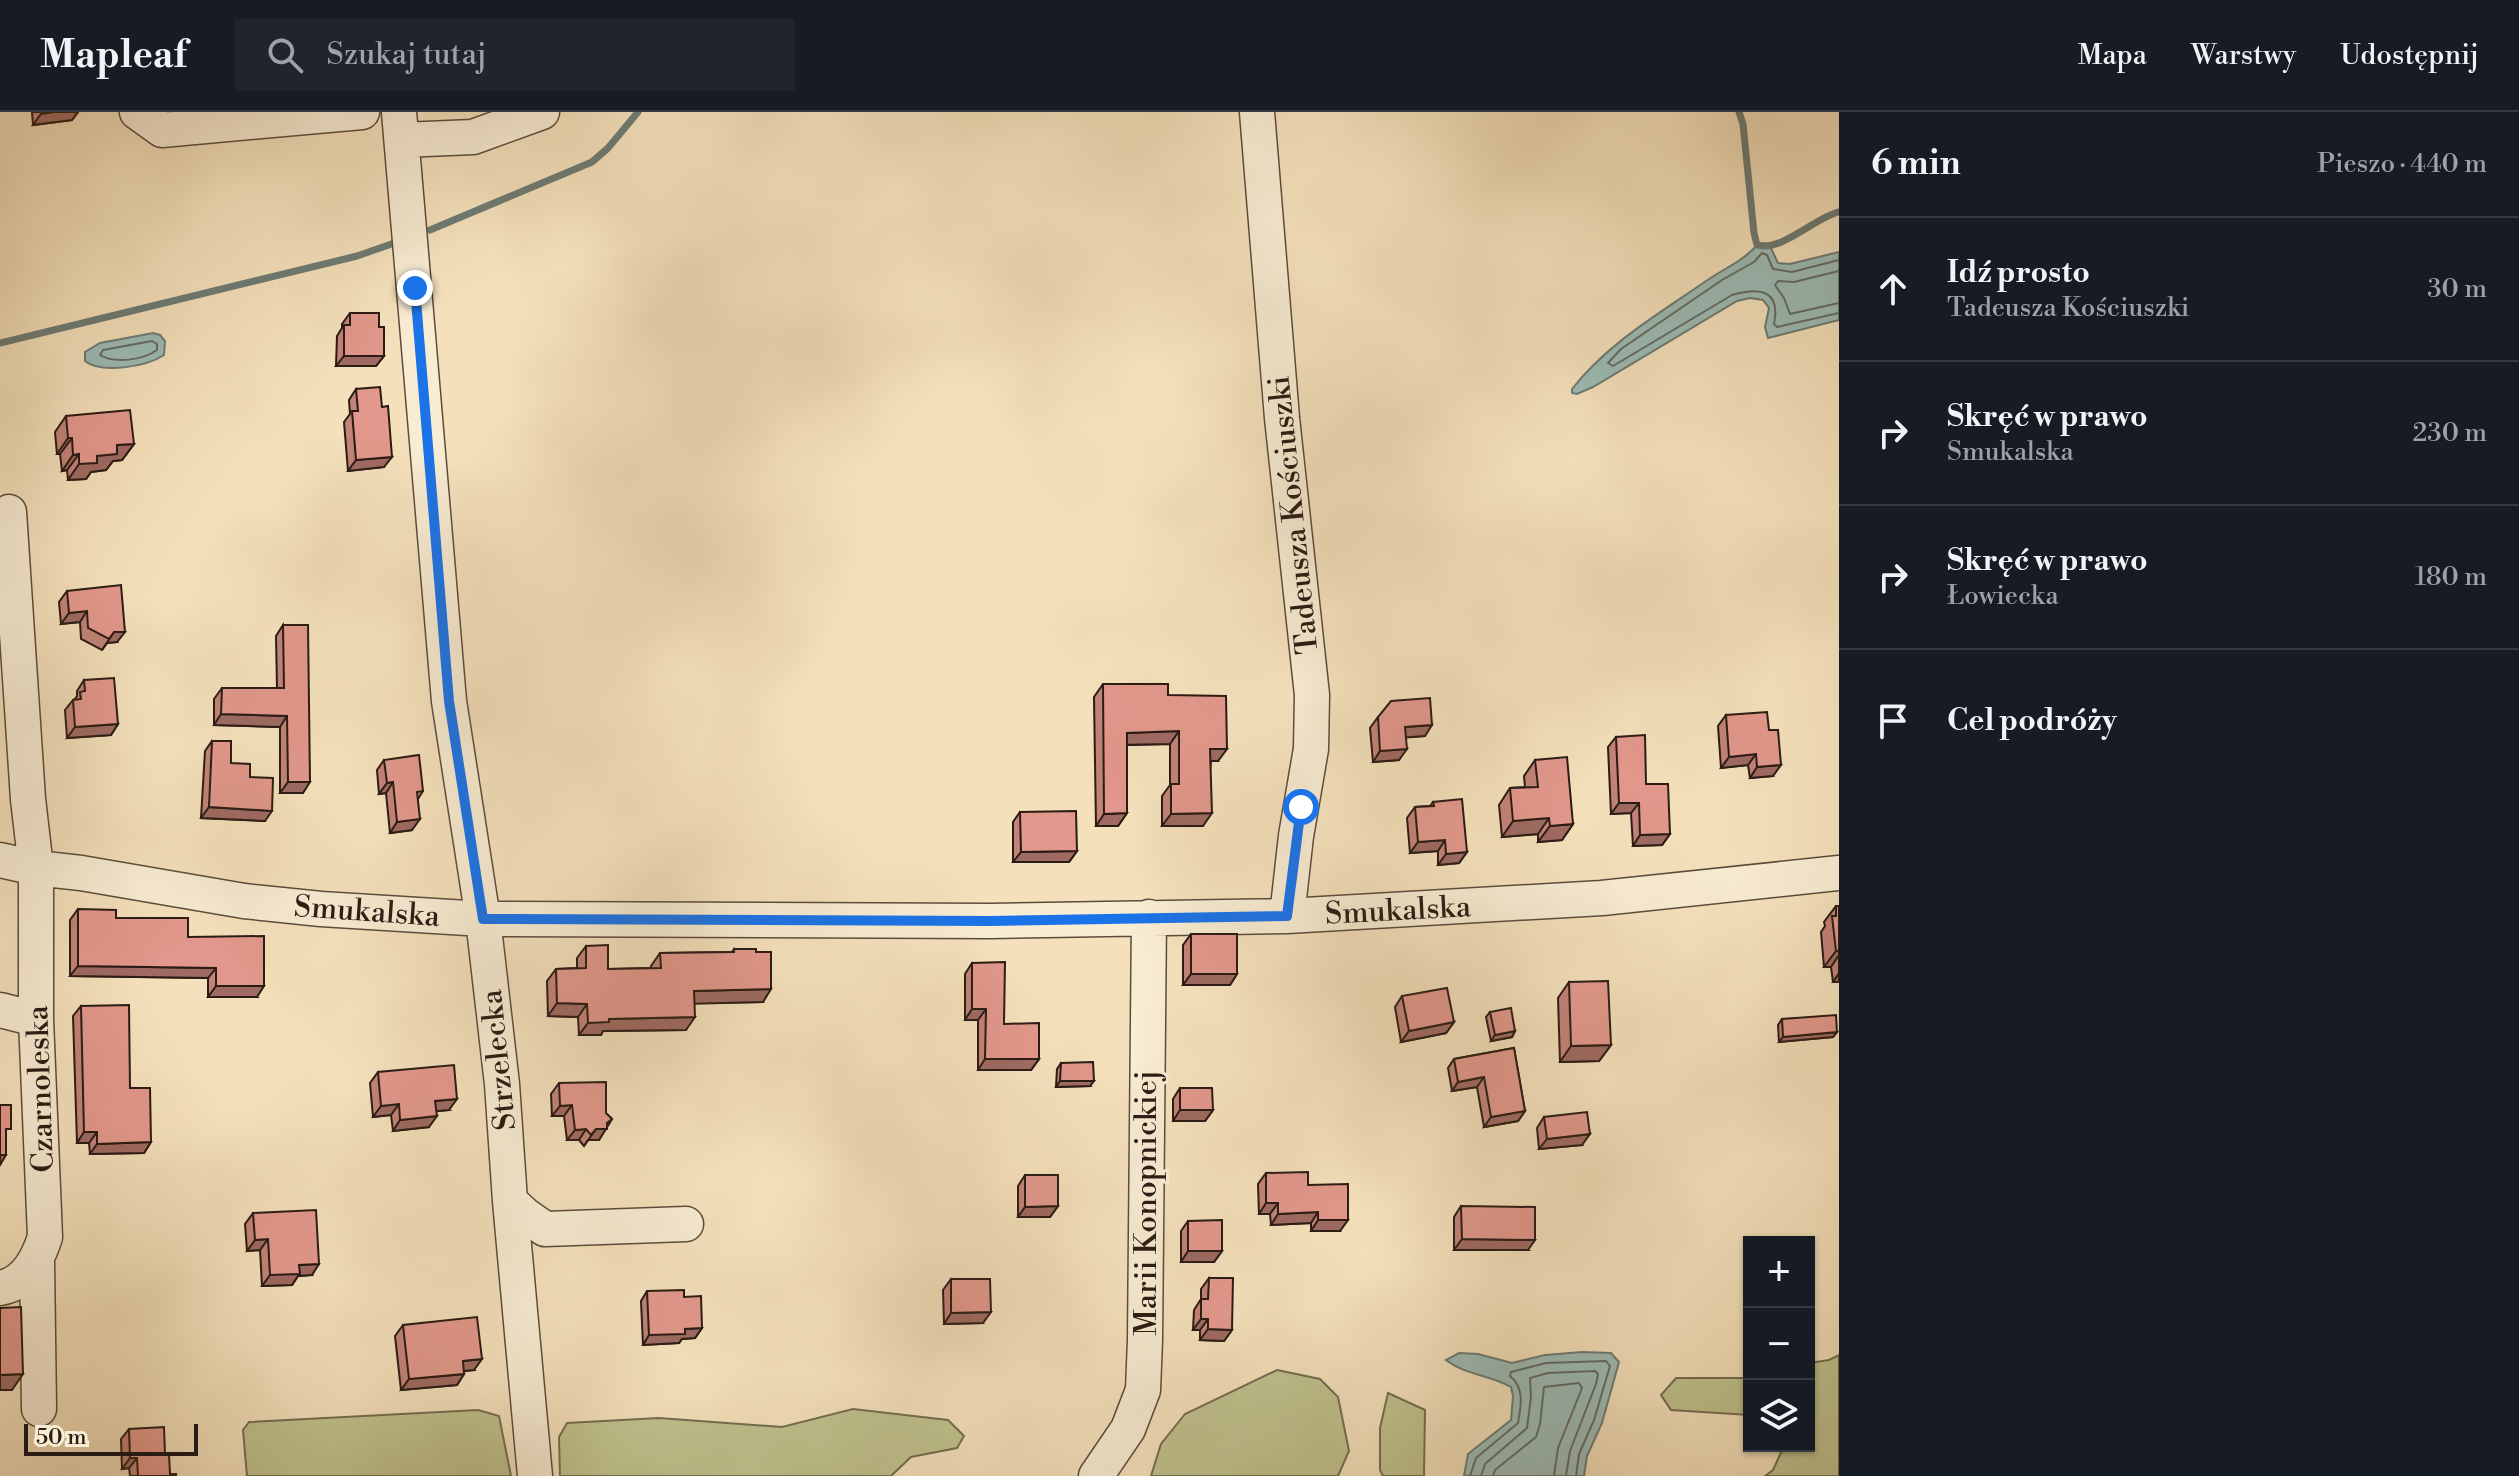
<!DOCTYPE html>
<html lang="pl">
<meta charset="utf-8">
<style>
:root{--surface:#171b24;--page:#20242c;--text:#f1f3f6;--muted:#9ea1a6;--line:#363941}
body{margin:0;font-family:"Libre Bodoni",serif;background:var(--page);color:var(--text)}
.controls{position:absolute;right:24px;bottom:24px;display:grid;overflow:hidden;border-radius:0px;box-shadow:0 2px 6px #0004}
.controls button{width:72px;height:72px;display:grid;place-items:center;padding:0;border:0;border-bottom:2px solid var(--line);background:var(--surface);color:var(--text);font:40px sans-serif}
.scale{position:absolute;left:24px;bottom:20px;width:174px;box-sizing:border-box;padding-left:8px;border:4px solid #2a1b14;border-top:0;font-size:22px;line-height:28px;white-space:nowrap;color:#2a1b14;-webkit-text-stroke:6px #f8ecd3;paint-order:stroke}
.stop{position:absolute;width:24px;height:24px;margin:-18px;border:6px solid #1a73e8;border-radius:50%;background:#fff}
.stop.end{background:#1a73e8;border-color:#fff;box-shadow:0 2px 8px #0008}
.list{margin:0;padding:0;list-style:none}
h2{display:flex;justify-content:space-between;align-items:center;height:104px;margin:0;padding:0 32px;font-size:34px}
h2 small{font-size:26px;font-weight:400;color:var(--muted)}
.list li{display:grid;grid-template-columns:52px 1fr auto;gap:24px;align-items:center;box-sizing:border-box;height:144px;padding:0 32px;border-top:2px solid var(--line)}
.list b{display:block;font-size:30px;white-space:nowrap}
.list p{margin:0;font-size:26px;white-space:nowrap;color:var(--muted)}
.list em{font-size:26px;font-style:normal;color:var(--muted)}
.icon{flex:none;width:44px;height:44px;fill:none;stroke:currentColor;stroke-width:2;stroke-linecap:round;stroke-linejoin:round}
.map{position:relative;flex:none;width:1839px;height:1364px;overflow:hidden}
header{display:flex;align-items:center;gap:48px;box-sizing:border-box;height:112px;padding:0 40px;background:var(--surface);border-bottom:2px solid var(--line)}
header strong{font-size:38px}
nav{display:flex;gap:44px;margin-inline-start:auto;font-size:28px}
.search{width:560px;height:72px;background:var(--page);display:flex;align-items:center;gap:20px;box-sizing:border-box;padding:0 28px;border-radius:0px;color:var(--muted);font-size:30px}
main{display:flex}
aside{flex:1;background:var(--surface)}
.map>svg:first-child{display:block}
.green{fill:#bfc28e;stroke:#746e51;stroke-width:2}
.water{fill:#9cbcb6;stroke:#6e7c75;stroke-width:2}
.lines{fill:none;stroke-linecap:round;stroke-linejoin:round}
.shore{stroke:#636c65;stroke-width:2}
.stream{stroke:#6e7c75;stroke-width:7}
.minor-casing{stroke:#5c4c3e;stroke-width:37}
.minor{stroke:#f8ecd3;stroke-width:34}
.wall{fill:#c28378;stroke:#2a1b14;stroke-width:2}
.shaded-wall{fill:#9e6a62;stroke:#2a1b14;stroke-width:2}
.building{fill:#e2988c;stroke:#2a1b14;stroke-width:2}
.route{stroke:#1a73e8;stroke-width:10}
.labels{text-anchor:middle;stroke-width:6;stroke-linejoin:round;paint-order:stroke}
.street-label{font-size:30px;fill:#2a1b14;stroke:#f8ecd3}
</style>
<header>
<strong>Mapleaf</strong>
<div class="search"><svg class="icon" aria-label="search" viewBox="0 0 24 24"><circle cx="10" cy="10" r="6"/><path d="M15 15l6 6"/></svg>Szukaj tutaj</div>
<nav><a>Mapa</a><a>Warstwy</a><a>Udostępnij</a></nav>
</header>
<main>
<div class="map">
<svg width="1839" height="1364" viewBox="0 0 1839 1364">
<rect width="100%" height="100%" fill="#f4e1bc"/>
<filter id="stains"><feTurbulence type="fractalNoise" baseFrequency=".0025" numOctaves="4"/><feColorMatrix values="0 0 0 0 .2 0 0 0 0 .09 0 0 0 0 .02 0 0 0 .5 -.17"/></filter>
<radialGradient id="worn" r=".72"><stop offset=".6" stop-color="#630" stop-opacity="0"/><stop offset="1" stop-color="#630" stop-opacity=".3"/></radialGradient>
<path class="green" d="M 1839,1243 L 1839,1364 L 1765,1364 L 1773,1358 L 1784,1334 L 1809,1334 L 1809,1251 L 1829,1248 Z
M 1277,1258 L 1320,1267 L 1338,1285 L 1349,1339 L 1338,1364 L 1151,1364 L 1161,1332 L 1185,1302 Z
M 1676,1266 L 1749,1266 L 1749,1303 L 1671,1298 L 1661,1283 Z
M 1388,1281 L 1425,1298 L 1424,1364 L 1383,1364 L 1380,1358 L 1380,1316 Z
M 853,1297 L 948,1308 L 964,1324 L 957,1336 L 911,1345 L 891,1364 L 560,1364 L 559,1325 L 567,1311 L 659,1306 L 782,1315 Z
M 478,1298 L 499,1304 L 511,1364 L 247,1364 L 243,1318 L 249,1310 Z"/>
<path class="water" d="M 1759,131 L 1769,132 L 1778,151 L 1790,152 L 1839,140 L 1839,208 L 1768,226 L 1765,215 L 1769,196 L 1763,188 L 1750,186 L 1737,189 L 1593,275 L 1577,282 L 1572,281 L 1572,277 C 1609,230 1660,201 1709,167 C 1727,155 1745,148 1759,131 Z
M 153,221 L 160,223 L 165,229 L 164,243 C 146,255 101,262 85,249 L 85,240 L 100,231 Z
M 1582,1240 L 1611,1241 L 1619,1250 L 1602,1311 L 1587,1344 L 1584,1364 L 1464,1364 L 1468,1342 L 1511,1308 L 1513,1284 L 1511,1275 C 1490,1263 1465,1263 1446,1248 L 1459,1241 L 1478,1242 L 1512,1251 L 1545,1243 Z"/>
<g class="lines">
<path class="shore" d="M 1839,148 L 1792,160 L 1773,157 L 1767,143 L 1762,141 L 1754,150 L 1722,168 L 1621,237 L 1608,251 L 1613,254 L 1732,183 C 1760,175 1781,178 1774,212 L 1777,215 L 1839,201
M 1839,159 L 1794,170 L 1778,169 L 1775,173 L 1784,186 L 1790,202 L 1839,191
M 152,229 L 157,232 L 157,238 C 143,248 115,252 100,243 L 103,238 Z
M 1470,1364 L 1476,1346 L 1518,1311 C 1521,1294 1525,1276 1510,1264 L 1511,1260 L 1546,1251 L 1606,1249 L 1610,1254 L 1594,1308 L 1579,1342 L 1576,1364
M 1481,1364 L 1485,1352 L 1527,1316 L 1531,1285 L 1530,1266 L 1548,1261 L 1595,1259 L 1598,1262 L 1596,1272 L 1570,1339 L 1566,1364
M 1493,1364 L 1495,1358 L 1536,1325 L 1540,1312 L 1544,1275 L 1579,1271 L 1582,1276 L 1558,1336 L 1554,1364"/>
<path class="stream" d="M 1739,0 L 1743,12 L 1754,121 L 1757,133 C 1782,140 1814,106 1839,100
M 430,118 L 592,50 L 608,36 L 638,0
M 0,231 L 357,144 L 400,129"/>
<defs>
<path id="minor" d="M 137,0 L 162,18 L 362,0
M 399,0 L 449,589 L 483,807 L 502,972 L 510,1089 L 525,1103 L 545,1117 L 686,1112
M 1257,0 L 1282,306 L 1312,583 L 1311,637 L 1296,724 L 1287,804
M 402,28 L 473,25 L 542,0
M 0,748 L 36,756 L 81,761 L 244,789 L 321,797 L 483,807 L 991,809 L 1287,804 L 1602,786 L 1839,761
M 0,898 L 36,907
M 510,1089 L 535,1364
M 37,1149 L 39,1297
M 0,1176 C 25,1172 38,1147 45,1125 L 36,907 L 36,756 L 28,687 L 9,400
M 1096,1364 L 1128,1317 L 1143,1278 L 1145,1228 L 1149,805"/>
</defs>
<use href="#minor" class="minor-casing"/>
<use href="#minor" class="minor"/>
</g>
<path class="wall" d="M 32,0 L 78,0 L 72,8 L 33,13 Z
M 350,201 L 379,215 L 384,244 L 376,254 L 336,254 L 337,224 L 342,216 L 342,212 Z
M 356,277 L 384,355 L 348,359 L 344,310 L 350,302 L 349,288 Z
M 66,304 L 134,332 L 122,348 L 113,349 L 106,358 L 91,360 L 86,367 L 68,368 L 67,358 L 62,359 L 60,342 L 57,342 L 55,320 Z
M 67,479 L 117,530 L 107,531 L 102,538 L 81,527 L 80,510 L 61,512 L 59,490 Z
M 283,513 L 303,681 L 280,681 L 280,615 L 214,613 L 214,587 L 222,576 L 277,576 L 276,524 Z
M 84,568 L 118,612 L 111,623 L 67,626 L 65,598 L 73,588 L 75,587 L 77,584 L 77,579 Z
M 1103,572 L 1168,583 L 1218,649 L 1211,649 L 1203,714 L 1162,714 L 1162,684 L 1170,673 L 1170,632 L 1127,633 L 1127,701 L 1118,714 L 1096,714 L 1094,585 Z
M 1726,603 L 1773,664 L 1750,666 L 1748,653 L 1721,656 L 1718,614 Z
M 1378,605 L 1425,624 L 1406,625 L 1399,648 L 1373,650 L 1370,616 Z
M 1616,625 L 1646,672 L 1670,722 L 1662,733 L 1633,734 L 1631,701 L 1611,702 L 1608,635 Z
M 212,629 L 231,651 L 250,665 L 265,709 L 201,706 L 205,639 Z
M 384,648 L 423,679 L 418,687 L 412,718 L 390,721 L 386,681 L 379,682 L 377,658 Z
M 1535,648 L 1573,712 L 1562,728 L 1538,730 L 1538,722 L 1502,725 L 1499,693 L 1510,676 L 1525,675 L 1524,664 Z
M 1433,690 L 1467,740 L 1459,751 L 1438,753 L 1438,739 L 1410,741 L 1407,706 L 1415,695 L 1430,694 Z
M 1020,700 L 1077,739 L 1069,750 L 1013,750 L 1013,710 Z
M 1836,794 L 1839,794 L 1839,870 L 1833,870 L 1831,855 L 1824,855 L 1821,820 L 1825,814 L 1824,810 Z
M 78,797 L 188,825 L 257,885 L 208,885 L 208,866 L 70,864 L 70,808 Z
M 1191,822 L 1237,862 L 1230,873 L 1183,873 L 1183,833 Z
M 586,834 L 608,857 L 651,856 L 651,854 L 660,841 L 732,840 L 734,837 L 763,890 L 694,891 L 686,918 L 603,919 L 601,923 L 579,923 L 578,905 L 548,904 L 547,869 L 556,857 L 577,856 L 577,846 Z
M 972,851 L 1004,912 L 1039,947 L 1031,958 L 978,958 L 978,908 L 965,908 L 965,862 Z
M 1569,870 L 1611,933 L 1599,949 L 1560,950 L 1558,886 Z
M 1402,884 L 1454,910 L 1446,921 L 1401,930 L 1395,895 Z
M 81,894 L 130,976 L 151,1030 L 144,1041 L 90,1042 L 89,1031 L 77,1031 L 73,904 Z
M 1490,900 L 1515,919 L 1512,925 L 1491,929 L 1486,905 Z
M 1782,907 L 1837,920 L 1833,925 L 1779,930 L 1778,913 Z
M 1514,936 L 1525,999 L 1518,1009 L 1484,1015 L 1477,975 L 1452,979 L 1448,956 L 1454,947 Z
M 1061,951 L 1090,974 L 1056,975 L 1057,957 Z
M 378,960 L 449,998 L 436,999 L 429,1015 L 393,1019 L 391,1003 L 373,1005 L 370,971 Z
M 559,971 L 606,1001 L 612,1007 L 599,1028 L 588,1028 L 584,1034 L 579,1028 L 567,1028 L 564,1004 L 552,1004 L 551,982 Z
M 1180,976 L 1213,998 L 1205,1009 L 1173,1009 L 1173,987 Z
M 1544,1005 L 1582,1033 L 1539,1037 L 1537,1016 Z
M 1266,1061 L 1308,1073 L 1340,1119 L 1311,1119 L 1311,1111 L 1271,1113 L 1270,1102 L 1259,1102 L 1258,1072 Z
M 1025,1063 L 1058,1094 L 1050,1105 L 1018,1105 L 1018,1074 Z
M 1461,1094 L 1528,1138 L 1454,1138 L 1454,1105 Z
M 253,1101 L 312,1163 L 298,1164 L 292,1173 L 262,1174 L 260,1138 L 247,1139 L 245,1112 Z
M 1188,1109 L 1222,1139 L 1214,1150 L 1181,1150 L 1181,1119 Z
M 1209,1166 L 1232,1218 L 1224,1229 L 1200,1228 L 1200,1218 L 1193,1218 L 1194,1198 L 1201,1187 L 1201,1177 Z
M 951,1167 L 983,1211 L 944,1212 L 943,1178 Z
M 647,1179 L 684,1185 L 702,1216 L 695,1226 L 682,1227 L 679,1231 L 643,1233 L 641,1189 Z
M 403,1213 L 474,1258 L 464,1259 L 464,1262 L 457,1273 L 401,1278 L 395,1224 Z
M 129,1317 L 165,1342 L 170,1362 L 176,1364 L 130,1364 L 129,1356 L 122,1357 L 121,1327 Z"/>
<path class="shaded-wall" d="M 55,0 L 78,0 L 72,8 L 33,13 L 41,2 Z
M 344,244 L 384,244 L 376,254 L 336,254 Z
M 68,326 L 72,326 L 60,342 L 57,342 Z
M 134,332 L 122,348 L 113,349 L 106,358 L 91,360 L 86,367 L 68,368 L 79,352 L 117,333 Z
M 79,342 L 67,358 L 62,359 L 73,343 Z
M 392,345 L 384,355 L 348,359 L 356,348 Z
M 87,499 L 80,510 L 61,512 L 69,501 Z
M 114,520 L 125,520 L 117,530 L 107,531 L 102,538 Z
M 221,602 L 287,604 L 280,615 L 214,613 Z
M 118,612 L 111,623 L 67,626 L 75,615 Z
M 1432,613 L 1425,624 L 1398,626 L 1405,615 Z
M 1179,619 L 1170,632 L 1118,633 L 1127,621 Z
M 1210,637 L 1227,637 L 1218,649 L 1202,649 Z
M 1407,637 L 1399,648 L 1373,650 L 1380,639 Z
M 1756,642 L 1748,653 L 1721,656 L 1729,645 Z
M 1781,653 L 1773,664 L 1750,666 L 1757,655 Z
M 288,670 L 310,670 L 303,681 L 280,681 Z
M 393,670 L 386,681 L 379,682 L 387,671 Z
M 1619,691 L 1639,691 L 1631,701 L 1611,702 Z
M 209,695 L 272,699 L 265,709 L 201,706 Z
M 1127,701 L 1118,714 L 1096,714 L 1104,702 Z
M 1212,701 L 1203,714 L 1162,714 L 1171,702 Z
M 1549,706 L 1538,722 L 1502,725 L 1513,709 Z
M 420,707 L 412,718 L 390,721 L 397,710 Z
M 1573,712 L 1562,728 L 1538,730 L 1550,714 Z
M 1670,722 L 1662,733 L 1633,734 L 1640,723 Z
M 1445,728 L 1438,739 L 1410,741 L 1418,730 Z
M 1077,739 L 1069,750 L 1013,750 L 1021,740 Z
M 1467,740 L 1459,751 L 1438,753 L 1446,742 Z
M 1836,839 L 1839,839 L 1839,843 L 1831,855 L 1824,855 Z
M 78,854 L 216,856 L 208,866 L 70,864 Z
M 1839,861 L 1839,870 L 1833,870 Z
M 1191,862 L 1237,862 L 1230,873 L 1183,873 Z
M 216,874 L 264,874 L 257,885 L 208,885 Z
M 771,877 L 763,890 L 685,892 L 694,879 Z
M 557,891 L 587,892 L 578,905 L 548,904 Z
M 972,897 L 986,897 L 978,908 L 965,908 Z
M 695,905 L 686,918 L 603,919 L 601,923 L 579,923 L 588,911 L 609,907 Z
M 1454,910 L 1446,921 L 1401,930 L 1409,919 Z
M 1515,919 L 1512,925 L 1491,929 L 1495,923 Z
M 1837,920 L 1833,925 L 1779,930 L 1783,925 Z
M 1611,933 L 1599,949 L 1560,950 L 1571,934 Z
M 985,947 L 1039,947 L 1031,958 L 978,958 Z
M 1484,965 L 1477,975 L 1452,979 L 1458,970 Z
M 1060,969 L 1094,969 L 1090,974 L 1056,975 Z
M 457,987 L 449,998 L 428,1000 L 435,989 Z
M 399,992 L 391,1003 L 373,1005 L 381,994 Z
M 572,993 L 564,1004 L 552,1004 L 560,994 Z
M 1180,998 L 1213,998 L 1205,1009 L 1173,1009 Z
M 1525,999 L 1518,1009 L 1484,1015 L 1491,1005 Z
M 437,1004 L 429,1015 L 393,1019 L 400,1008 Z
M 612,1007 L 599,1028 L 588,1028 L 584,1034 L 596,1017 Z
M 586,1017 L 579,1028 L 567,1028 L 575,1018 Z
M 84,1020 L 97,1020 L 89,1031 L 77,1031 Z
M 1590,1022 L 1582,1033 L 1539,1037 L 1547,1027 Z
M 151,1030 L 144,1041 L 90,1042 L 97,1032 Z
M 0,1043 L 6,1043 L 0,1053 Z
M 1266,1091 L 1278,1091 L 1270,1102 L 1259,1102 Z
M 1058,1094 L 1050,1105 L 1018,1105 L 1025,1095 Z
M 1318,1100 L 1311,1111 L 1271,1113 L 1278,1102 Z
M 1318,1108 L 1348,1108 L 1340,1119 L 1311,1119 Z
M 268,1127 L 260,1138 L 247,1139 L 255,1128 Z
M 1462,1127 L 1535,1128 L 1528,1138 L 1454,1138 Z
M 1188,1139 L 1222,1139 L 1214,1150 L 1181,1150 Z
M 319,1152 L 312,1163 L 298,1164 L 292,1173 L 262,1174 L 270,1163 L 299,1153 Z
M 991,1200 L 983,1211 L 944,1212 L 951,1201 Z
M 1201,1207 L 1208,1207 L 1200,1218 L 1193,1218 Z
M 702,1216 L 695,1226 L 682,1227 L 679,1231 L 643,1233 L 649,1223 L 685,1217 Z
M 1208,1217 L 1232,1218 L 1224,1229 L 1200,1228 Z
M 482,1247 L 474,1258 L 455,1260 L 463,1249 Z
M 23,1262 L 12,1278 L 0,1278 L 0,1263 Z
M 464,1262 L 457,1273 L 401,1278 L 409,1267 Z
M 130,1346 L 137,1346 L 129,1356 L 122,1357 Z"/>
<path class="building" d="M 350,201 L 379,201 L 379,215 L 384,215 L 384,244 L 344,244 L 344,213 L 350,213 Z
M 380,275 L 382,295 L 388,294 L 392,345 L 356,348 L 352,299 L 358,299 L 356,277 Z
M 130,298 L 134,332 L 117,333 L 117,342 L 97,344 L 97,351 L 79,352 L 79,342 L 73,343 L 72,326 L 68,326 L 66,304 Z
M 121,473 L 125,520 L 114,520 L 109,527 L 88,516 L 87,499 L 69,501 L 67,479 Z
M 283,513 L 308,513 L 310,670 L 288,670 L 287,604 L 221,602 L 222,576 L 284,576 Z
M 114,566 L 118,612 L 75,615 L 73,588 L 81,587 L 80,580 L 85,579 L 84,568 Z
M 1103,572 L 1168,572 L 1168,583 L 1226,584 L 1227,637 L 1210,637 L 1212,701 L 1171,702 L 1171,672 L 1179,672 L 1179,619 L 1127,621 L 1127,701 L 1104,702 Z
M 1430,586 L 1432,613 L 1405,615 L 1407,637 L 1380,639 L 1378,605 L 1391,589 Z
M 1767,600 L 1769,618 L 1778,618 L 1781,653 L 1757,655 L 1756,642 L 1729,645 L 1726,603 Z
M 1645,623 L 1646,672 L 1668,672 L 1670,722 L 1640,723 L 1639,691 L 1619,691 L 1616,625 Z
M 212,629 L 231,629 L 231,651 L 250,652 L 250,665 L 273,666 L 272,699 L 209,695 Z
M 419,643 L 423,679 L 417,680 L 420,707 L 397,710 L 393,670 L 387,671 L 384,648 Z
M 1567,645 L 1573,712 L 1550,714 L 1549,706 L 1513,709 L 1510,676 L 1538,675 L 1535,648 Z
M 1462,687 L 1467,740 L 1446,742 L 1445,728 L 1418,730 L 1415,695 L 1434,694 L 1433,690 Z
M 1076,699 L 1077,739 L 1021,740 L 1020,700 Z
M 1836,794 L 1839,794 L 1839,839 L 1836,839 L 1832,804 L 1836,804 Z
M 78,797 L 116,798 L 116,806 L 188,806 L 188,825 L 264,824 L 264,874 L 216,874 L 216,856 L 78,854 Z
M 1191,822 L 1237,822 L 1237,862 L 1191,862 Z
M 608,833 L 608,857 L 661,856 L 660,841 L 734,840 L 734,837 L 756,837 L 756,840 L 771,840 L 771,877 L 694,879 L 695,905 L 609,907 L 609,910 L 588,911 L 587,892 L 557,891 L 556,857 L 586,856 L 586,834 Z
M 1005,850 L 1004,912 L 1039,911 L 1039,947 L 985,947 L 986,897 L 972,897 L 972,851 Z
M 1608,869 L 1611,933 L 1571,934 L 1569,870 Z
M 1447,876 L 1454,910 L 1409,919 L 1402,884 Z
M 129,893 L 130,976 L 150,976 L 151,1030 L 97,1032 L 97,1020 L 84,1020 L 81,894 Z
M 1511,896 L 1515,919 L 1495,923 L 1490,900 Z
M 1836,903 L 1837,920 L 1783,925 L 1782,907 Z
M 1514,936 L 1525,999 L 1491,1005 L 1484,965 L 1458,970 L 1454,947 Z
M 1093,950 L 1094,969 L 1060,969 L 1061,951 Z
M 454,953 L 457,987 L 435,989 L 437,1004 L 400,1008 L 399,992 L 381,994 L 378,960 Z
M 606,970 L 606,1001 L 612,1007 L 607,1011 L 607,1017 L 596,1017 L 591,1023 L 586,1017 L 575,1018 L 572,993 L 560,994 L 559,971 Z
M 1180,976 L 1212,976 L 1213,998 L 1180,998 Z
M 0,993 L 11,993 L 11,1017 L 6,1017 L 6,1043 L 0,1043 Z
M 1587,1000 L 1590,1022 L 1547,1027 L 1544,1005 Z
M 1308,1060 L 1308,1073 L 1348,1072 L 1348,1108 L 1318,1108 L 1318,1100 L 1278,1102 L 1278,1091 L 1266,1091 L 1266,1061 Z
M 1025,1063 L 1058,1063 L 1058,1094 L 1025,1095 Z
M 1461,1094 L 1535,1095 L 1535,1128 L 1462,1127 Z
M 316,1098 L 319,1152 L 299,1153 L 300,1162 L 270,1163 L 268,1127 L 255,1128 L 253,1101 Z
M 1222,1108 L 1222,1139 L 1188,1139 L 1188,1109 Z
M 1209,1166 L 1233,1166 L 1232,1218 L 1208,1217 L 1208,1207 L 1201,1207 L 1201,1187 L 1208,1187 Z
M 951,1167 L 990,1167 L 991,1200 L 951,1201 Z
M 684,1178 L 684,1185 L 701,1184 L 702,1216 L 685,1217 L 685,1222 L 649,1223 L 647,1179 Z
M 21,1195 L 23,1262 L 0,1263 L 0,1196 Z
M 477,1205 L 482,1247 L 463,1249 L 464,1262 L 409,1267 L 403,1213 Z
M 164,1315 L 165,1342 L 169,1342 L 170,1362 L 176,1362 L 176,1364 L 138,1364 L 137,1346 L 130,1346 L 129,1317 Z"/>
<g class="lines">
<path class="route" d="M 415,176 L 449,589 L 483,807 L 991,809 L 1287,804 L 1301,695"/>
</g>
<g class="labels">
<g class="street-label">
<text transform="translate(1293 403) rotate(-96)" y="10">Tadeusza Kościuszki</text>
<text transform="translate(1398 798) rotate(-3)" y="10">Smukalska</text>
<text transform="translate(367 799) rotate(4)" y="10">Smukalska</text>
<text transform="translate(498 948) rotate(-96)" y="10">Strzelecka</text>
<text transform="translate(40 977) rotate(-92)" y="10">Czarnoleska</text>
<text transform="translate(1146 1091) rotate(-90)" y="10">Marii Konopnickiej</text>
</g>
</g>
<rect width="100%" height="100%" filter="url(#stains)"/>
<rect width="100%" height="100%" fill="url(#worn)"/>
</svg>
<div class="controls">
<button>+</button>
<button>−</button>
<button><svg class="icon" aria-label="layers" viewBox="0 0 24 24"><path d="M12 4l9 5-9 5-9-5zM3 14l9 5 9-5"/></svg></button>
</div>
<div class="scale">50 m</div>
<div class="stop" style="left:1301px;top:695px"></div>
<div class="stop end" style="left:415px;top:176px"></div>
</div>
<aside>
<h2>6 min<small>Pieszo · 440 m</small></h2>
<ul class="list">
<li><svg class="icon" aria-label="ahead" viewBox="0 0 24 24"><path d="M12 20V5M6 11l6-6 6 6"/></svg><div><b>Idź prosto</b><p>Tadeusza Kościuszki</p></div><em>30 m</em></li>
<li><svg class="icon" aria-label="right" viewBox="0 0 24 24"><path d="M7 20v-9h11M14 6l5 5-5 5"/></svg><div><b>Skręć w prawo</b><p>Smukalska</p></div><em>230 m</em></li>
<li><svg class="icon" aria-label="right" viewBox="0 0 24 24"><path d="M7 20v-9h11M14 6l5 5-5 5"/></svg><div><b>Skręć w prawo</b><p>Łowiecka</p></div><em>180 m</em></li>
<li><svg class="icon" aria-label="arrive" viewBox="0 0 24 24"><path d="M6 21V4h12l-3 4 3 4H6"/></svg><div><b>Cel podróży</b></div></li>
</ul>
</aside>
</main>
